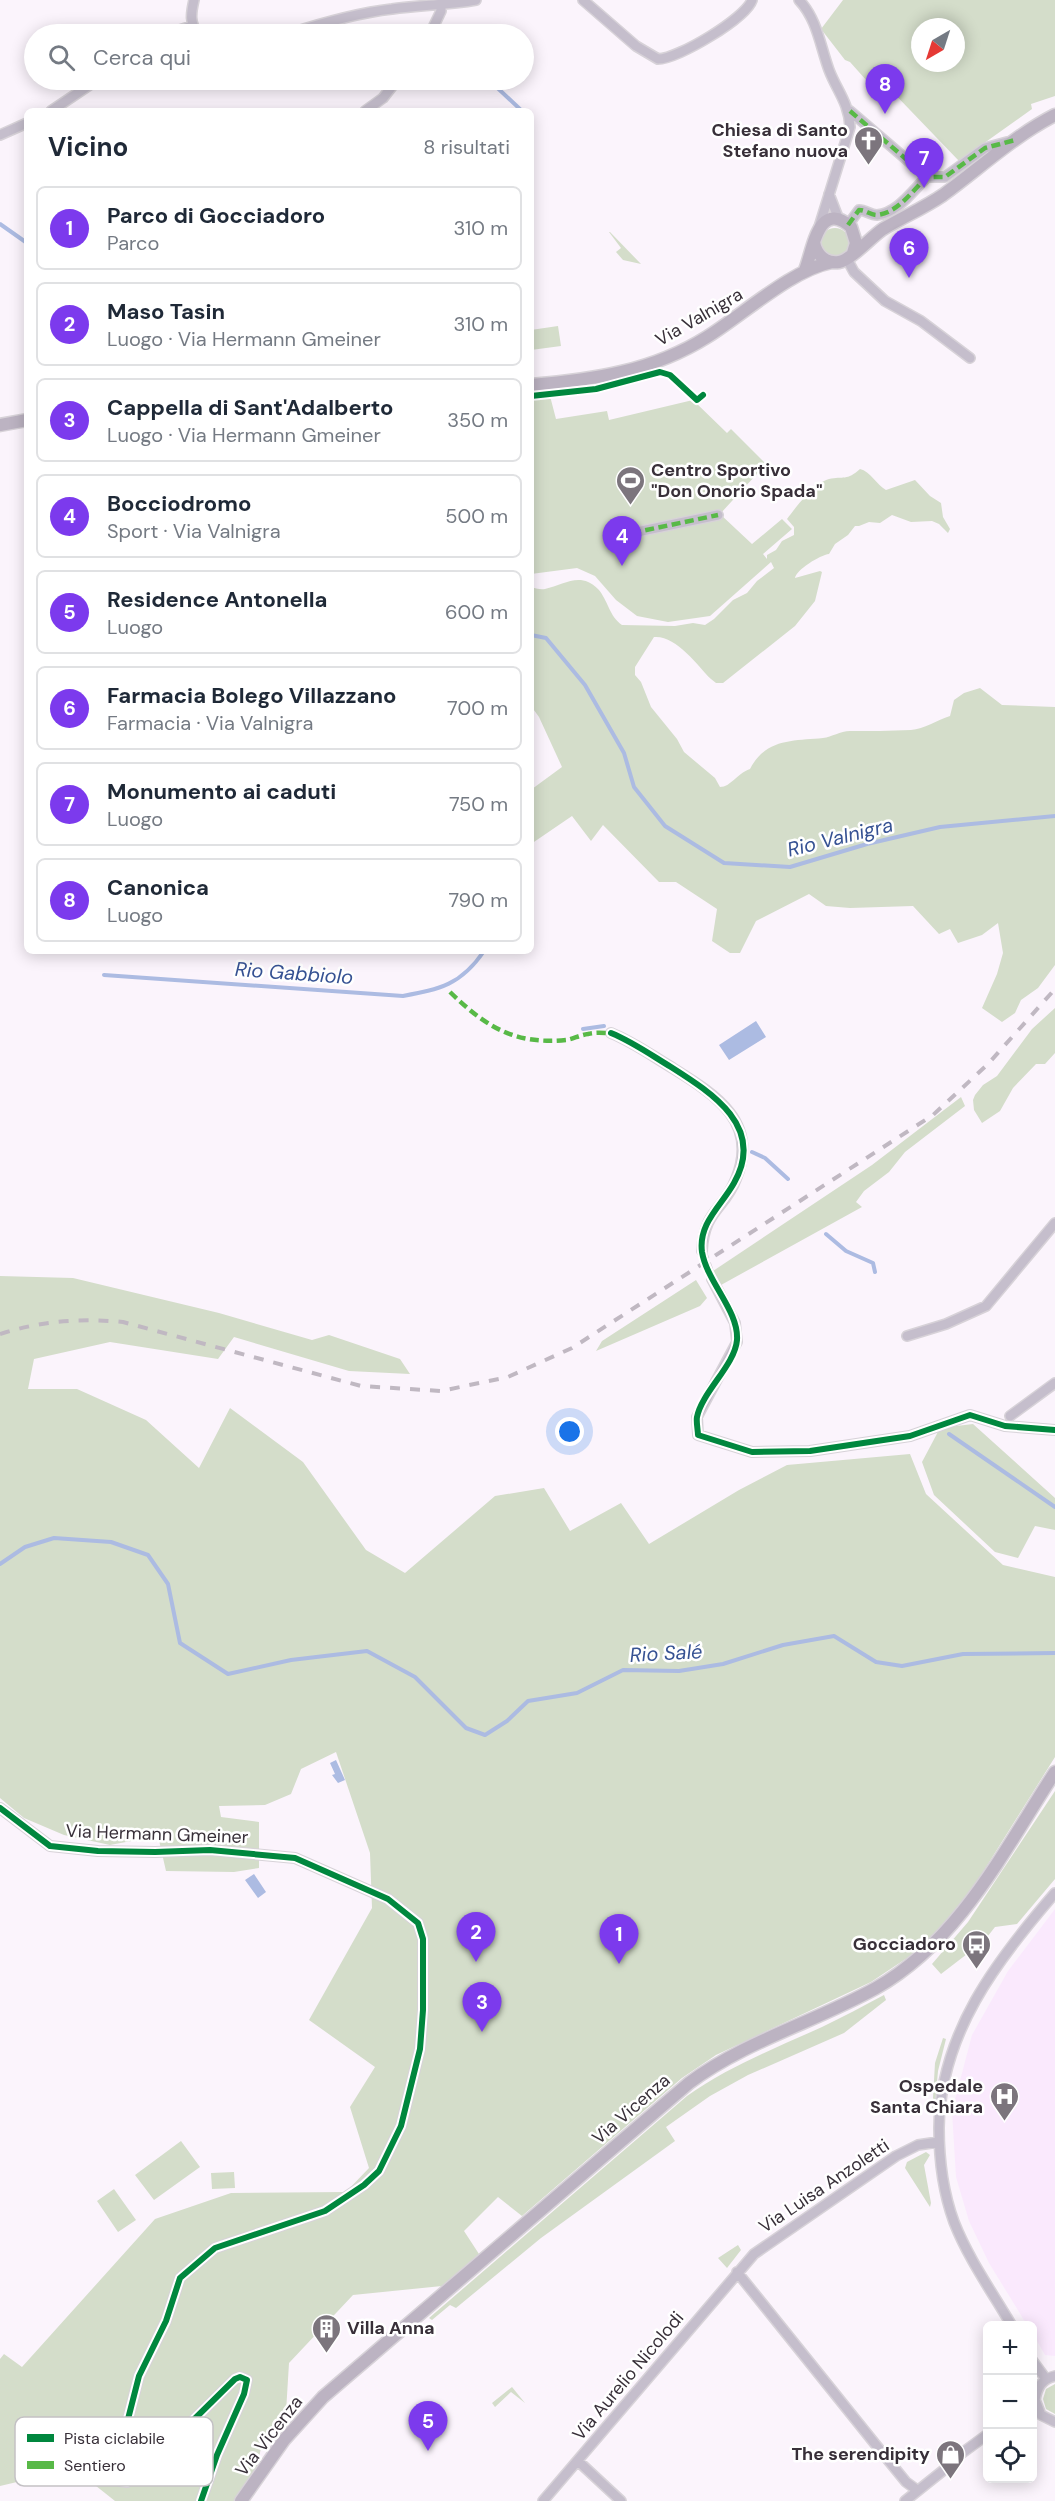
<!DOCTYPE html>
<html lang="it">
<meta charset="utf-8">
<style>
:root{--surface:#fff;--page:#f2f2f3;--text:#1f2937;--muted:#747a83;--line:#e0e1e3;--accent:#7c3aed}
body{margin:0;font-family:"DM Sans",sans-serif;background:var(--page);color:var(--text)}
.controls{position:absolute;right:18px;bottom:18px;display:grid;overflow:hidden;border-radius:9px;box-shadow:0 3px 15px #0003}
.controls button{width:54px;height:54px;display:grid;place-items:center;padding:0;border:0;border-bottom:2px solid var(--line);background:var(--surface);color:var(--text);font:30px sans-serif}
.compass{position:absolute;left:911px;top:18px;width:54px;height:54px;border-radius:50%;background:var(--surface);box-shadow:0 3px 15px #0003;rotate:219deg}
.you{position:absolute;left:570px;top:1432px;width:21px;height:21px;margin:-15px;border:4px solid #fff;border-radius:50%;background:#1a73e8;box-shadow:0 0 0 9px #1a73e833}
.badge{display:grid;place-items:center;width:39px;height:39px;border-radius:50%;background:var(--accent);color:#fff;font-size:20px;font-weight:700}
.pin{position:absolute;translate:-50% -50px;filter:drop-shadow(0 2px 3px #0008)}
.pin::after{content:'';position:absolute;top:32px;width:21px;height:18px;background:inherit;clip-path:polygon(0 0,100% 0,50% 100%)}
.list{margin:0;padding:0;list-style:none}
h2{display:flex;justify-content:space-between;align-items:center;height:78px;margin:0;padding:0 24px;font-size:26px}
h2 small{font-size:20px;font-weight:400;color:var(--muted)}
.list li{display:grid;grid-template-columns:39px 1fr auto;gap:18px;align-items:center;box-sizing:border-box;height:84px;margin:0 12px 12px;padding:0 12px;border:2px solid var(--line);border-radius:9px}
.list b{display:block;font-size:22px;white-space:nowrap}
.list p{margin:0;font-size:20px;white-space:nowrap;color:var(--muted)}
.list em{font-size:20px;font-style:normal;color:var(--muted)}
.icon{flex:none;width:33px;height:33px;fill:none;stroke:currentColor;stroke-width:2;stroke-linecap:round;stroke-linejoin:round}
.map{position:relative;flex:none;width:1055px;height:2501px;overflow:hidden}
.search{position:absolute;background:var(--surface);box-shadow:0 3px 15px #0003;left:24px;top:24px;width:510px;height:66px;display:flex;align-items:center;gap:15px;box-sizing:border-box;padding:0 21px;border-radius:33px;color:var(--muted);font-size:22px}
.panel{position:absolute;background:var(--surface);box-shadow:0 3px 15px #0003;left:24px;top:108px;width:510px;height:846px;border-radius:9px}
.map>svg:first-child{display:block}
.built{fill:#fae9fd}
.green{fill:#d4ddca;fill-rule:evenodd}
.water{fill:#acbbe2}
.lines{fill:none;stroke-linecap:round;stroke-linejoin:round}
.stream{stroke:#acbbe2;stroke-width:4}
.street-tunnel{stroke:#d4cdd5;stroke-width:9;stroke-dasharray:9 4.5;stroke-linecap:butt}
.street-casing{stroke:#d7d2d8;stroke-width:12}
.secondary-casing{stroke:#d7d2d8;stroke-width:15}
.street{stroke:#c5becc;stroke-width:9}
.secondary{stroke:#bcb3c2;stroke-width:12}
.rail{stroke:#c0b8c2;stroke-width:4;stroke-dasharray:10 10;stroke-linecap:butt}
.quiet{stroke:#58b947;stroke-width:4.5;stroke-dasharray:9 4.5;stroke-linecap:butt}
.cycleway-casing{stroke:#fff;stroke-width:10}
.cycleway{stroke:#00873e;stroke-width:6}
.labels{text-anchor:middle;stroke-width:5;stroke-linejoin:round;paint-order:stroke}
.poi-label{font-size:18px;font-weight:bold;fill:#383039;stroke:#fff;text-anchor:end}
.street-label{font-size:18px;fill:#383039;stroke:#fff}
.water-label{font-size:20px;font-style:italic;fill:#365293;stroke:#fff}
.key{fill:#fff;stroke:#c3c1c4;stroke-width:1.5}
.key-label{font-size:16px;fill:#383039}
</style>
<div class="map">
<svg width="1055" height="2501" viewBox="0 0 1055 2501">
<rect width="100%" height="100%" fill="#fbf4fc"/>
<path class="built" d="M 1055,1909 L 1055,2356 L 1045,2355 L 1033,2334 L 1032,2326 L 1027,2325 L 989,2263 L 969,2221 L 956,2177 L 952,2111 L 972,2035 L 1008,1971 Z"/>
<path class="green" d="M 843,0 L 1055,0 L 1055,96 L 1031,104 L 1032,109 L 959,161 L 885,84 L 875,90 L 850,62 L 845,60 L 821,29 ZM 920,27 L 956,27 L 956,63 L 920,63 Z
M821 242a14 14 0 1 1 28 0a14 14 0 1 1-28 0Z
M 609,232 L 610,232 L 641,264 L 623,260 L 616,252 L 621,248 Z
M 558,326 L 561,346 L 531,350 L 531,330 Z
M 550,396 L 556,419 L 607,411 L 609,420 L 693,400 L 727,433 L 731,429 L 766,464 L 720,514 L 752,544 L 782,519 L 792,529 L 763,554 L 767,559 L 767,555 L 776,550 L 782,541 L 794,535 L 794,527 L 787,519 C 796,507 814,483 829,479 C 843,476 847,481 860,469 C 870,471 877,485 886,490 L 915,480 L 930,496 L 941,503 L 943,517 L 950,529 L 948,533 L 939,524 L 932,521 L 911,522 L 892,515 L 880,523 L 869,522 L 859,526 L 855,526 L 848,535 L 835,544 L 829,554 C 820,555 796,570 795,578 L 820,571 L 822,572 L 815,601 L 795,626 L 723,683 L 716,683 L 711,679 C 697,665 676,635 654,637 L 635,667 L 635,675 L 641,682 L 651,707 L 677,739 L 684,752 L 715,778 L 720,787 C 731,787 736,774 750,769 C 766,738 794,741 823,738 C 832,737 840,731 850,731 C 870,731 890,731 911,730 C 924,729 937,720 950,716 L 954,700 L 964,693 L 980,688 L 1002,705 L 1055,707 L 1055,965 L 1038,988 L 1021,1000 L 1015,1013 L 1002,1022 L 982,1008 L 997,974 L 1003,953 L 998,923 L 982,935 L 958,943 L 950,929 L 939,934 L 913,906 L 850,908 L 826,906 L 809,894 L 756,921 L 740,953 L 730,953 L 712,941 L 717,909 L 676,882 L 659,882 L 603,825 L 591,841 L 572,816 L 531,844 L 532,789 L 562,767 L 539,717 L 531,706 L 531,587 C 535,588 540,590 545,589 C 564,585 580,571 598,589 C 608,600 609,616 622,625 L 675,626 L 693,623 L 705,625 L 714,619 L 733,600 L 747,593 L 757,581 L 774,568 L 771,562 L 710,616 L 668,622 L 637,616 L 616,600 L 595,576 L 577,568 L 531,574 L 531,400 Z
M 1055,1008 L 1055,1053 L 1045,1064 L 1036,1064 L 1013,1088 L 1000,1111 L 982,1123 L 974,1110 L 973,1100 L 975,1095 L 983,1085 L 997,1076 L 1032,1029 Z
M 961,1097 L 965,1106 L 905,1152 L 889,1172 L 864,1191 L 856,1202 L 862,1207 L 721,1285 L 713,1271 L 872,1165 Z
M 0,1276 L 73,1278 L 219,1313 L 312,1340 L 329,1335 L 400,1359 L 410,1374 L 349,1371 L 234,1337 L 218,1359 L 110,1342 L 34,1359 L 28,1389 L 77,1389 L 146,1420 L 199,1468 L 230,1408 L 303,1462 L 366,1550 L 405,1573 L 495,1496 L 544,1488 L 570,1531 L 621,1503 L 649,1544 L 739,1490 L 787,1465 L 910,1454 L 926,1494 L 1003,1565 L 1055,1577 L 1055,1757 L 973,1888 L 925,1946 L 871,1982 L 716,2055 L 682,2078 L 522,2216 L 498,2197 L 464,2231 L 479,2254 L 442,2286 L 353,2295 L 289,2363 L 286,2412 L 261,2448 L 256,2471 L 235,2501 L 115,2501 L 86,2478 L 69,2451 L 34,2478 L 0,2486 L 0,2359 L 4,2354 L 22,2367 L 155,2219 L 231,2193 L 346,2192 L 369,2168 L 350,2107 L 375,2067 L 309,2020 L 372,1908 L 370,1853 L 336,1752 L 301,1769 L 291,1794 L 265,1805 L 219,1806 L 221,1817 L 259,1822 L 259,1868 L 234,1872 L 166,1871 L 158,1836 L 110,1845 L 64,1835 L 24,1818 L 0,1798 Z
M 696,1280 L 707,1298 L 700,1306 L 596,1351 L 602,1341 Z
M 973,1424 L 1055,1498 L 1055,1530 L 1035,1526 L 1018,1558 L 995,1552 L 934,1495 L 922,1462 L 940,1428 Z
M 1055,1791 L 1055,1879 L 1017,1924 L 995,1927 L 984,1941 L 941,1974 L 932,1964 L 968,1922 Z
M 884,1995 L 886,2000 L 844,2033 L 748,2075 L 710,2096 L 666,2127 L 675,2141 L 541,2238 L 456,2308 L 450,2305 L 432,2320 L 429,2318 L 687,2096 C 729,2066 776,2048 822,2027 C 843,2017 863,2006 884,1995 Z
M 943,2038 L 946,2039 L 938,2071 L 934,2115 L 932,2115 L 935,2063 Z
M 181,2141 L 200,2167 L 154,2200 L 135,2175 Z
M 926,2152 L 930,2155 L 924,2165 L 931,2203 L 930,2207 L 905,2168 L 907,2162 Z
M 234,2172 L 235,2188 L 212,2189 L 211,2173 Z
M 114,2189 L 136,2220 L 118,2232 L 97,2201 Z
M 738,2245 L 741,2250 L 727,2268 L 718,2258 Z
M 1055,2384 L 1055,2414 L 1046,2409 L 1043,2399 L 1046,2389 Z
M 512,2387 L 525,2403 L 511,2392 L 495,2407 L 492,2403 Z"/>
<path class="water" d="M 756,1021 L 766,1037 L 729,1060 L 719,1045 Z
M 336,1760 L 345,1780 L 338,1783 L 332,1775 L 335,1774 L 330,1763 Z
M 254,1874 L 266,1892 L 258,1898 L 245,1880 Z"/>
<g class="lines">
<path class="stream" d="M 489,80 L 522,111
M 0,224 L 27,243
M 531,635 L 546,638 L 585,685 L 624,753 L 634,787 L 665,826 L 724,863 L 790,867 L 867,844 L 940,827 L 1055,816
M 104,975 L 403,996 C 440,989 461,985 484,951
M 583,1029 L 604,1026
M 752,1152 L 765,1158 L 788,1179
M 826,1234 L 846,1251 L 873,1263 L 875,1272
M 949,1434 L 1055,1507
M 0,1564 L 25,1547 L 54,1538 L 111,1542 L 148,1555 L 168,1584 L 180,1643 L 228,1674 L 291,1660 L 367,1651 L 415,1677 L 466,1728 L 485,1735 L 507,1721 L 528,1701 L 577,1693 L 623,1670 L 679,1671 L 723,1664 L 783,1645 L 834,1636 L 876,1662 L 902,1666 L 963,1654 L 1055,1653"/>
<path class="street-tunnel" d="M 702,1251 L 712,1279"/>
<defs>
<path id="street" d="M 194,0 C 191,13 189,24 199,34
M 583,0 L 636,46 L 658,59 C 678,59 746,18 752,0
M 799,0 C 817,19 820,45 829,70 C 837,91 849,103 850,127 L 819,227
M 167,34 L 192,26
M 288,34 C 322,23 356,13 392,9 C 420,5 448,5 476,0
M 430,34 L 441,11 L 441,6
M 51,111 L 97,80
M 365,111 L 383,98 L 397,80
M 850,111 L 927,177 L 945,177 L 985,148 L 1007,142
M 0,135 L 27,123
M 829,194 L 839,220
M 848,225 L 859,210 C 866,210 870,215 877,215 C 898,213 913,190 927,177
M 847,259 L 854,272 L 885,301 L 921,321 L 970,358
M 632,533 L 718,515
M 611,1033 C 633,1042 651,1055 671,1067 C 714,1094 760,1121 736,1179 C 724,1210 704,1210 702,1251
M 712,1279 L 735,1323 L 737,1342 L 697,1417 L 698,1435 L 752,1452 L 810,1451 L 910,1436 L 970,1415 L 1005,1426 L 1055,1430
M 907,1336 L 946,1324 L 986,1306 L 1055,1223
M 1010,1416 L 1055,1383
M 0,1808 L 50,1846 L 98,1851 L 155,1852 L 210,1850 L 295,1858 L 388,1899 L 418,1923 L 423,1939 L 423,2010 L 420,2049 L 401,2126 L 379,2171 L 364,2185 L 325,2211 L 215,2248 L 180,2278 L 166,2321 L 139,2376 L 127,2423 L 111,2466 L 112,2475 L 120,2481 L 127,2482 L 167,2446 L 235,2379 L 240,2377 L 247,2380 L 244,2394 L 217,2455 L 201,2501
M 737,2272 L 884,2455 L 906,2482 L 917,2490
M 1012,2326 C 992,2292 968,2258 954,2222 C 943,2192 939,2161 939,2128 C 940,2034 996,1961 1055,1893
M 1032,2360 L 1046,2379
M 1055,2376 C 1042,2379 1037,2387 1035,2400 L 1041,2415 L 1055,2422
M 578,2461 L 621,2501
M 543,2501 L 754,2254 L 896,2156 L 918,2145 L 938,2142
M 905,2501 L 955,2461 L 958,2456 L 988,2434"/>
<path id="secondary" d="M 814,242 C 816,255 826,264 839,262 C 851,260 871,237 883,229 C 903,217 924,208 943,195 C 980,168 1014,136 1055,115
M 805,270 C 813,251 818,198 851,227 L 856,243 L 853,253
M 531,385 C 593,380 653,371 707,337 C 744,314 791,270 832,262
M 0,425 L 27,420
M 241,2501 L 284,2440 L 323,2397 L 689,2083 C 745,2041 815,2022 876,1988 C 960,1940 1004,1850 1055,1772"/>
</defs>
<use href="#street" class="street-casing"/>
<use href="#secondary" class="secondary-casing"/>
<use href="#street" class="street"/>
<use href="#secondary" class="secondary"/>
<path class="rail" d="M 0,1334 C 41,1321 80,1318 123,1322 L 361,1386 L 441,1391 L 508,1377 L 572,1348 L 933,1115 L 988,1064 L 1055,989"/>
<path class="quiet" d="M 850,111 L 927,177 L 945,177 L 985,148 L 1015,140
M 848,225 L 859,210 C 866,210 870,215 877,215 C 898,213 913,190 927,177
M 632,533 L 718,515
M 450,992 C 485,1026 514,1045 566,1040 C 573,1039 580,1035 588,1034 C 595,1032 604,1033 611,1033"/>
<defs>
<path id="cycleway" d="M 531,396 L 596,389 L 660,372 L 670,375 L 697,400 L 703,395
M 611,1033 C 633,1042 651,1055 671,1067 C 712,1093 766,1127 734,1183 C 722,1205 698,1223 702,1252 C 707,1282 739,1311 737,1340 C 735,1365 702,1392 697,1417 C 696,1422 698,1430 698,1435 L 752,1452 L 810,1451 L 910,1436 L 970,1415 L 1005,1426 L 1055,1430
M 0,1808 L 50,1846 L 98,1851 L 155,1852 L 210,1850 L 295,1858 L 388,1899 L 418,1923 L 423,1939 L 423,2010 L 420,2049 L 401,2126 L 379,2171 L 364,2185 L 325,2211 L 215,2248 L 180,2278 L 166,2321 L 139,2376 L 127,2423 L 111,2466 L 112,2475 L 120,2481 L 127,2482 L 167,2446 L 235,2379 L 240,2377 L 247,2380 L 244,2394 L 217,2455 L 201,2501"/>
</defs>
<use href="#cycleway" class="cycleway-casing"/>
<use href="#cycleway" class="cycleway"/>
</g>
<defs>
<symbol id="church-pin" viewBox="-11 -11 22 30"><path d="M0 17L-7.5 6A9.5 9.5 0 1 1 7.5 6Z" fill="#7c757d" stroke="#fff"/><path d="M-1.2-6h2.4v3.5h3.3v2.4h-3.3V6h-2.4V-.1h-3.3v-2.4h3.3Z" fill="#fff"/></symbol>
<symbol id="stadium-pin" viewBox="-11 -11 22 30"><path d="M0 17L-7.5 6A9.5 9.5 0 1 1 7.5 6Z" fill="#7c757d" stroke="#fff"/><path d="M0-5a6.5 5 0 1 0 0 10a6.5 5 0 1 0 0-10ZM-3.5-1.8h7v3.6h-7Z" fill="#fff"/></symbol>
<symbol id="bus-pin" viewBox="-11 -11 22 30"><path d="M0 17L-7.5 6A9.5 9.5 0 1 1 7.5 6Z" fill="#7c757d" stroke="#fff"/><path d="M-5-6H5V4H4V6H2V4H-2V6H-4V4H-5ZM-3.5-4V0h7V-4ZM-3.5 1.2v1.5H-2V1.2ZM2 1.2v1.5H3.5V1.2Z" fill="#fff"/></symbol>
<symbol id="hospital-pin" viewBox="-11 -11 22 30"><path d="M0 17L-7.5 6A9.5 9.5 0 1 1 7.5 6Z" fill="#7c757d" stroke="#fff"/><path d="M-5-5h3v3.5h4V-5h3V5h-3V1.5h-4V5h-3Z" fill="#fff"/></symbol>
<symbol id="building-pin" viewBox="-11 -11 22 30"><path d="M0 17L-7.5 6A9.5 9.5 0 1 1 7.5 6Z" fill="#7c757d" stroke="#fff"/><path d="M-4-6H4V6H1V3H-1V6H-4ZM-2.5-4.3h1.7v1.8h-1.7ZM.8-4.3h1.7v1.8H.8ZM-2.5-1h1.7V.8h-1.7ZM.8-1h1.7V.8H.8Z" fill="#fff"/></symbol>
<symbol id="shop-pin" viewBox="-11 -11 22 30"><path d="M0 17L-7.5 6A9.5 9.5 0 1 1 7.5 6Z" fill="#7c757d" stroke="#fff"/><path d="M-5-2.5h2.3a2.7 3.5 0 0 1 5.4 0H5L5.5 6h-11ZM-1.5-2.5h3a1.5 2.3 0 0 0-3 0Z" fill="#fff"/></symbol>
</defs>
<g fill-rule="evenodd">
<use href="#church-pin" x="852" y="124" width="33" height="45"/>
<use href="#stadium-pin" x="614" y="464" width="33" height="45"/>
<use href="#bus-pin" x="960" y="1928" width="33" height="45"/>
<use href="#hospital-pin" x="988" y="2080" width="33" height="45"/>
<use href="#building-pin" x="310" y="2312" width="33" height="45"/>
<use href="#shop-pin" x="934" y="2438" width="33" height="45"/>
</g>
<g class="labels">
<g class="poi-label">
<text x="848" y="136">Chiesa di Santo<tspan x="848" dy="21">Stefano nuova</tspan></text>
<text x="651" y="476" text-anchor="start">Centro Sportivo<tspan x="651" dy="21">"Don Onorio Spada"</tspan></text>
<text x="956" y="1950">Gocciadoro</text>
<text x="983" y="2092">Ospedale<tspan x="983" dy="21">Santa Chiara</tspan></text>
<text x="347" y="2334" text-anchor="start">Villa Anna</text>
<text x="930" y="2460">The serendipity</text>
</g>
<g class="street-label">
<text transform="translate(699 317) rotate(-30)" y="6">Via Valnigra</text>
<text transform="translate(157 1834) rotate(2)" y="6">Via Hermann Gmeiner</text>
<text transform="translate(631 2109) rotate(-41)" y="6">Via Vicenza</text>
<text transform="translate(824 2186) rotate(-34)" y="6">Via Luisa Anzoletti</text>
<text transform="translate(628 2376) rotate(-50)" y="6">Via Aurelio Nicolodi</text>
<text transform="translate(269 2436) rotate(-52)" y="6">Via Vicenza</text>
</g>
<g class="water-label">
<text transform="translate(840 837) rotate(-14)" y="7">Rio Valnigra</text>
<text transform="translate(294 973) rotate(4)" y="7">Rio Gabbiolo</text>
<text transform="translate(666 1653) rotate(-3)" y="7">Rio Salé</text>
</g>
</g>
<rect x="15" y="2417" width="198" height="69" rx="9" class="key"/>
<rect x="27" y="2434" width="27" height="8" fill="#00873e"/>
<rect x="27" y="2461" width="27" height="8" fill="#58b947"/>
<g class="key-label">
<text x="64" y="2444">Pista ciclabile</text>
<text x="64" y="2471">Sentiero</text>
</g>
</svg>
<div class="controls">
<button>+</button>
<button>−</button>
<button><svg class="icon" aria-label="locate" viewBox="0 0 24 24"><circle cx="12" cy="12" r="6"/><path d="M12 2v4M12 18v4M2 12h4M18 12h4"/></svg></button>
</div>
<svg class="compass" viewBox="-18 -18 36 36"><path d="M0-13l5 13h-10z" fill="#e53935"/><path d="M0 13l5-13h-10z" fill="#747a83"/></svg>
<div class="you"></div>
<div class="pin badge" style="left:619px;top:1964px">1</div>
<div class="pin badge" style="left:476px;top:1962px">2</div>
<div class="pin badge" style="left:482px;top:2032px">3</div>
<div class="pin badge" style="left:622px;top:566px">4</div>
<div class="pin badge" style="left:428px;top:2451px">5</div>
<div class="pin badge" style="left:909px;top:278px">6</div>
<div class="pin badge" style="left:924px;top:188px">7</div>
<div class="pin badge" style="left:885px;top:114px">8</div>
<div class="search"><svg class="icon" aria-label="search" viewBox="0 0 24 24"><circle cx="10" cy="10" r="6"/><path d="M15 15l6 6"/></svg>Cerca qui</div>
<section class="panel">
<h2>Vicino<small>8 risultati</small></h2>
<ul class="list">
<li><span class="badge">1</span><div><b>Parco di Gocciadoro</b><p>Parco</p></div><em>310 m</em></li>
<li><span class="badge">2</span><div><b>Maso Tasin</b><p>Luogo · Via Hermann Gmeiner</p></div><em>310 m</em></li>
<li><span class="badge">3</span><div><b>Cappella di Sant'Adalberto</b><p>Luogo · Via Hermann Gmeiner</p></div><em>350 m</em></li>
<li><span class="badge">4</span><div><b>Bocciodromo</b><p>Sport · Via Valnigra</p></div><em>500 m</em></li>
<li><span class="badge">5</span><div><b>Residence Antonella</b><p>Luogo</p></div><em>600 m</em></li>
<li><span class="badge">6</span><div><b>Farmacia Bolego Villazzano</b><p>Farmacia · Via Valnigra</p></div><em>700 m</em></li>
<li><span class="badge">7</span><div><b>Monumento ai caduti</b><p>Luogo</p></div><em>750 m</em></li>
<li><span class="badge">8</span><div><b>Canonica</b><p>Luogo</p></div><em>790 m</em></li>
</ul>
</section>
</div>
